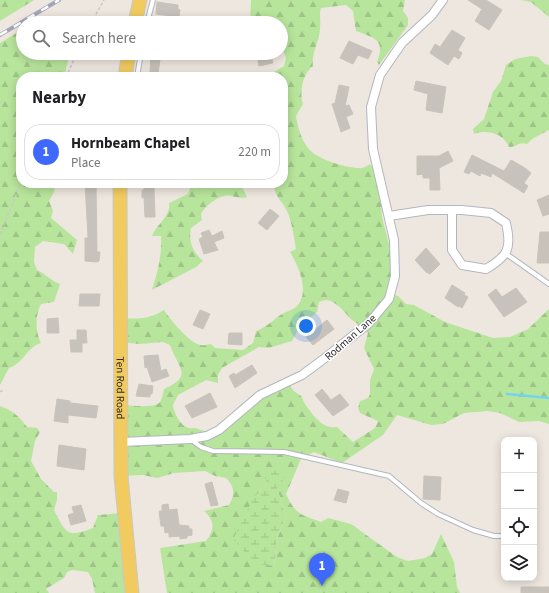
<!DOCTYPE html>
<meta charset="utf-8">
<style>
:root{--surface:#fff;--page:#f6f6f6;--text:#202124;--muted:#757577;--line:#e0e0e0;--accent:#3f69fc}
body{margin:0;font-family:"Source Sans 3",sans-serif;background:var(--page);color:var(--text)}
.controls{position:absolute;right:12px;bottom:12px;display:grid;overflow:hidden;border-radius:8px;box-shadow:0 2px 10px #0003}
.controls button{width:36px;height:36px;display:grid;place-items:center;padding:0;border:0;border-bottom:1px solid var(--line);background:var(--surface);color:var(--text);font:20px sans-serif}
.you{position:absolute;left:306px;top:326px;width:14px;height:14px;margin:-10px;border:3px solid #fff;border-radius:50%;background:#1a73e8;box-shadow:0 0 0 6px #1a73e833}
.badge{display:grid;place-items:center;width:26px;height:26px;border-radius:50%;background:var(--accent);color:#fff;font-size:13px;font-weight:700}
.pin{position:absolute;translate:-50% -33px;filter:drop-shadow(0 1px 2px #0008)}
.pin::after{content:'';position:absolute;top:21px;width:14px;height:12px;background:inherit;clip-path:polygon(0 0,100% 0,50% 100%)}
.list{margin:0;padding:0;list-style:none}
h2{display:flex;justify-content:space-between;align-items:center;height:52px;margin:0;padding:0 16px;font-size:17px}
h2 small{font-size:13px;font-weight:400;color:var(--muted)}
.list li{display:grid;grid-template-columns:26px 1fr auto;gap:12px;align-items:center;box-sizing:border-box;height:56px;margin:0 8px 8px;padding:0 8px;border:1px solid var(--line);border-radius:16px}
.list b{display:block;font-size:15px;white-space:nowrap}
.list p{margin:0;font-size:13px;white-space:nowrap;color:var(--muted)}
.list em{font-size:13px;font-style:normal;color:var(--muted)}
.icon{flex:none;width:22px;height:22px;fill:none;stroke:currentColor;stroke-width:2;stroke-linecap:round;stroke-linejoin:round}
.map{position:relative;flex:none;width:549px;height:593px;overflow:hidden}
.search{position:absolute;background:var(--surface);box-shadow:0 2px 10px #0003;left:16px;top:16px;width:272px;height:44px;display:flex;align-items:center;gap:10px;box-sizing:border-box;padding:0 14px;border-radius:22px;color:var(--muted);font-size:15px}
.panel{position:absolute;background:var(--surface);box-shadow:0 2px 10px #0003;left:16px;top:72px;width:272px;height:116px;border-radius:16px}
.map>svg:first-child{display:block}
.forest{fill:url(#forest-firs);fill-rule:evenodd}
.wetland{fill:url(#wetland-marsh)}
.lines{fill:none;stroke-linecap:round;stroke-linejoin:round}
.stream{stroke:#72d4f0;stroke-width:2.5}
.building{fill:#c7c2bb;stroke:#cac3b9}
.lane-casing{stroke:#b3b6c0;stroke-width:6}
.street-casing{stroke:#b3b6c0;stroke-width:10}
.primary-casing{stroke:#c8c8c8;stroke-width:15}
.path{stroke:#c8c8c8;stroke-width:1.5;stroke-dasharray:3 2;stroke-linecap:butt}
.lane{stroke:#fff;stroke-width:4}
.street{stroke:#fff;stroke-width:8}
.primary{stroke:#f2cb60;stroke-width:13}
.rail-casing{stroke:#a2a6b7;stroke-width:4}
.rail{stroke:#fff;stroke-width:2.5;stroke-dasharray:8;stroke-linecap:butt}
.labels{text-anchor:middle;stroke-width:3;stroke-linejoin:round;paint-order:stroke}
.street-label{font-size:11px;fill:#2d2d2d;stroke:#fff}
</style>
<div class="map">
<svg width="549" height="593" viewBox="0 0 549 593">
<defs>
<pattern id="forest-firs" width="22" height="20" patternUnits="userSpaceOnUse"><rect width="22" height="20" fill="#b8e59c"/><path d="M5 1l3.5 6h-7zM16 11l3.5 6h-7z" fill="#9ec587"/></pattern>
<pattern id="wetland-marsh" width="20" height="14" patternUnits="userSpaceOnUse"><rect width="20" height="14" fill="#b8e59c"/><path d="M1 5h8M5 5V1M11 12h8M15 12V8" fill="none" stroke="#9ec587"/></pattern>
</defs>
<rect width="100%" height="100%" fill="#eee7df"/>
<path class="forest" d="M 0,0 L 34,0 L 0,21 Z
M 251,0 L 405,0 L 403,11 L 408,18 L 408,25 L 379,65 L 377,62 C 386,39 374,38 356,31 L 353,11 L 346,5 L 321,8 C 319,15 321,20 320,28 C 320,41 311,52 313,66 C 303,73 299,92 303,104 L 296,116 C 298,128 301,139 308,148 C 316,159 346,168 359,168 C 363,169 367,166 370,164 L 373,168 L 381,198 L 382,217 L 392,256 L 391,294 L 398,296 L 406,304 L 414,305 L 445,322 L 493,338 L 510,337 L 528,329 L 549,309 L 549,424 L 539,421 L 519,422 L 500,413 L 487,411 L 464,413 L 443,424 L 431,425 L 397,415 L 383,435 L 342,463 L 314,452 L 301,459 L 286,494 C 296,515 300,514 321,522 L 328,518 L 351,524 L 397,557 L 408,561 L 425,558 L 432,554 L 441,534 L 454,562 L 457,587 L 460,593 L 167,593 L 160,548 L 206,541 C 215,529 215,521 204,511 L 229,505 C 235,495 235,487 226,478 L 215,476 L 205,471 L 174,473 L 157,478 L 143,475 L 120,476 L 119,405 C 128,405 156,409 160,402 C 162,399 163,393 164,389 C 194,376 178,368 170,345 L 163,342 L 140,344 L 119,342 L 119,318 C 136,319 149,320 164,310 C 170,319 190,344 201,345 C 204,346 208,344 211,344 L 215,348 L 243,350 L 253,343 L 256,331 C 265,328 272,321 279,316 C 284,312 291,311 296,307 C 311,293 298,265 290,252 L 296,249 C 294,237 292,222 287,211 C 282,200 275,198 273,183 L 283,183 L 283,77 L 269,77 L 272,73 L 284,66 L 286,58 L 281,45 L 281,23 L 250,23 ZM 325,300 C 336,300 344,312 351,319 C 356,324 363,326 368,333 L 364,348 L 374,369 C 373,374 370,377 370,382 C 369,392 374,398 360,401 L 358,408 L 360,413 L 378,421 L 375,428 L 353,442 L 337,427 C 323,430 312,414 305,404 C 303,401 303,398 301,396 C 297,393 292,391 290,385 L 259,399 L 223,424 L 219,423 C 212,432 208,433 198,429 C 195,427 192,429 189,428 C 180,426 174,413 173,405 L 178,395 L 206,380 L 218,383 L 218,375 L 222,368 L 243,356 L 259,347 L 269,348 L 292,341 L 299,328 L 317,312 L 319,302 ZM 267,483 L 277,488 L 286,516 L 277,539 L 274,566 L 253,499 Z
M 521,0 L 549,0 L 549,17 L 531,2 Z
M 23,29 L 23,53 L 70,53 L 64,77 L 21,77 L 21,183 L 56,183 L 54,192 L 49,201 L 53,211 L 51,218 L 77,240 L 73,254 L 64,244 L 43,241 L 35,247 L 34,262 L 37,270 C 46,274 51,281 60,284 L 54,302 L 41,304 C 35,315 35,331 41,343 C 27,347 23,364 9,368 L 0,385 L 0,43 Z
M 531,56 L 538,57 L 545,64 L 549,65 L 549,130 L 532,139 L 527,144 C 520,141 516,147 509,147 C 504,134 487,129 474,134 L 473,129 L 484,119 L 493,92 L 501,81 L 506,65 L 515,59 Z
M 192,183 L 251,183 L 242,187 L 247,197 C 239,200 232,194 224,196 C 216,198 205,206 201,214 L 202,220 L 191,228 C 188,242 193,252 203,261 L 196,267 L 152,290 C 158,271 162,256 161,236 L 152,236 C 157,224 171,216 169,203 L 188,194 Z
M 0,406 C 12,410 20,417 27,427 L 37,428 L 40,432 L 35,441 L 31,461 L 41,479 L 54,492 L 57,492 L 57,500 L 54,510 C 66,534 67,538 93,528 L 98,515 L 123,513 L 132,593 L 95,593 L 92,579 L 88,572 L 72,570 L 67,572 L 64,578 L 46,589 L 49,593 L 0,593 Z"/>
<path class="wetland" d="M 281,469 L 286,476 L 277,488 L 286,516 L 277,539 L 274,566 L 256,564 L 233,539 L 253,499 L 267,483 L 264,475 Z"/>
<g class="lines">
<path class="stream" d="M 507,394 L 549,398"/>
</g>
<path class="building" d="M 468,0 L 486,0 L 502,10 L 489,30 L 475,21 L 482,9 Z
M 157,2 L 178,5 L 178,9 L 180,10 L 179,17 L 156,14 Z
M 452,30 L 465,38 L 458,50 L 462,53 L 459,59 L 454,56 L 448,65 L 430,53 L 435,44 L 440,47 Z
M 349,41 L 372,51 L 368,59 L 358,55 L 353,64 L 340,58 Z
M 151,53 L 161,53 L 158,73 L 150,72 Z
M 257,53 L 270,53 L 273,63 L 259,66 Z
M 416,81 L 446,87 L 442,113 L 426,110 L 428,94 L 414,90 Z
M 339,85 L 349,87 L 345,106 L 349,105 L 353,114 L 346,117 L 350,128 L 341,132 L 332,104 L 335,103 Z
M 448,151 L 453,161 L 439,168 L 440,190 L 430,190 L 430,178 L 423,178 L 423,174 L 417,175 L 417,156 L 439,156 Z
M 472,155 L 504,171 L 511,160 L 525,168 L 531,173 L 524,183 L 528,186 L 524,193 L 492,173 L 491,177 L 481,173 L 480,176 L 471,171 L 469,174 L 464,172 Z
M 85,183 L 96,183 L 97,252 L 100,252 L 99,261 L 97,262 L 85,261 L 85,238 L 88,238 Z
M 144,188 L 154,188 L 155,217 L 145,217 L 144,197 L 142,198 L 142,190 L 144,190 Z
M 549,195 L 549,214 L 543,216 L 537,200 Z
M 270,209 L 279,216 L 267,230 L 258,223 Z
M 209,230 L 212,236 L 222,231 L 224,238 L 214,242 L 218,250 L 204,254 L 199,239 L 203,237 L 201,233 Z
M 540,232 L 549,232 L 549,263 L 537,263 Z
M 426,248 L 440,264 L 430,274 L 426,272 L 415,260 Z
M 452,285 L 465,293 L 464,295 L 468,297 L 462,308 L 459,306 L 458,307 L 445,298 Z
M 516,288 L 527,302 L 504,317 L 488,295 L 496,289 L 502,297 Z
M 80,294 L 100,294 L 99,306 L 79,306 Z
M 200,310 L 210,314 L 203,329 L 193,325 Z
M 58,318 L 59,333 L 47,333 L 47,319 Z
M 327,320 L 334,329 L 313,345 L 306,337 Z
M 77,330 L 86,330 L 87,343 L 82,343 L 82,352 L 71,352 L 70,340 L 77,340 Z
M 229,333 L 242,333 L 242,345 L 228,344 Z
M 158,355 L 161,371 L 166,369 L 169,376 L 152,382 L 147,367 L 145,368 L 144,356 Z
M 252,365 L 257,373 L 235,388 L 229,376 L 234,373 L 235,375 Z
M 139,384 L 153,386 L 152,394 L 150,394 L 150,397 L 136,396 Z
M 322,389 L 331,400 L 340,394 L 349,405 L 333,416 L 315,395 Z
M 210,393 L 217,407 L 192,418 L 185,406 Z
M 57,399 L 70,401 L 70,403 L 98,406 L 96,418 L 68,415 L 68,423 L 54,421 Z
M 59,445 L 86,449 L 84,470 L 57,466 Z
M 424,476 L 441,477 L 440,500 L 423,499 Z
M 212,482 L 218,505 L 211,506 L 205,484 Z
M 338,489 L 349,492 L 346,503 L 334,500 Z
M 168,504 L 169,510 L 177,509 L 179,525 L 189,526 L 189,529 L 192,529 L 192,535 L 187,536 L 187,538 L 180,539 L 180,536 L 169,537 L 169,532 L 165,533 L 164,526 L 161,526 L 159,511 L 162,511 L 162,505 Z
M 81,505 L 86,521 L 71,525 L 68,515 L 74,513 L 72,507 Z
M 521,587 L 549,587 L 549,593 L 521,593 Z"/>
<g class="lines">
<defs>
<path id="lane" d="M 147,23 L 153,0
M 137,77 L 141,53
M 505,253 L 549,284
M 190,439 L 201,447 L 213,451 L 284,452 L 389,476 L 421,503 L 438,514 L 473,530 L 494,536 L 504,536"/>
<path id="street" d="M 389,216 L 428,210 L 462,210 L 491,213 L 506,223 C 512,249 508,256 486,269 L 462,265 L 452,250 L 452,210
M 121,442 L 190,439 L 207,436 L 219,430 L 260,395 L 302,375 L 325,358 L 369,323 L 389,299 L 395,276 L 394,240 L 373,149 L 371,107 L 380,75 L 402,43 L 432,15 L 443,0"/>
<g id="primary">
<path d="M 135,23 L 140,0"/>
<path d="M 125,77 L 129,53"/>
<path id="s1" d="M 120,183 L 121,476 L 132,593"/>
</g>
</defs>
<use href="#lane" class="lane-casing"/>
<use href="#street" class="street-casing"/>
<use href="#primary" class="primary-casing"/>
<path class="path" d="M 91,23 L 104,0
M 66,77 L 77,53
M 0,102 L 0,104
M 0,234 L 21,183
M 0,392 L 3,390"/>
<use href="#lane" class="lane"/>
<use href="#street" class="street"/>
<use href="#primary" class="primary"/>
<defs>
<path id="rail" d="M 0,35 L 59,0"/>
</defs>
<use href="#rail" class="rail-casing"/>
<use href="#rail" class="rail"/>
</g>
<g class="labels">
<g class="street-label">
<text transform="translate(350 337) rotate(-41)" y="4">Rodman Lane</text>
<text dy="4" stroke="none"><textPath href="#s1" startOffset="205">Ten Rod Road</textPath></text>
</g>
</g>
</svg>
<div class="controls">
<button>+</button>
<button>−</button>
<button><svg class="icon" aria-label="locate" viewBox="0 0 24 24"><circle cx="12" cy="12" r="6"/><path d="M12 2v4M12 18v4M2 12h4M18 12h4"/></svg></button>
<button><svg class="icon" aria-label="layers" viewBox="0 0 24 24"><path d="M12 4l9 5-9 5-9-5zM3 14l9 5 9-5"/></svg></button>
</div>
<div class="you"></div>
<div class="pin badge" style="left:322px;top:586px">1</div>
<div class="search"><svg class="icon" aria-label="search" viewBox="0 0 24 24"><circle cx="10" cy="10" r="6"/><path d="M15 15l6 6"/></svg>Search here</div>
<section class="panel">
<h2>Nearby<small></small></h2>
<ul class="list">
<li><span class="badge">1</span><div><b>Hornbeam Chapel</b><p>Place</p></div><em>220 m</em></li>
</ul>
</section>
</div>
